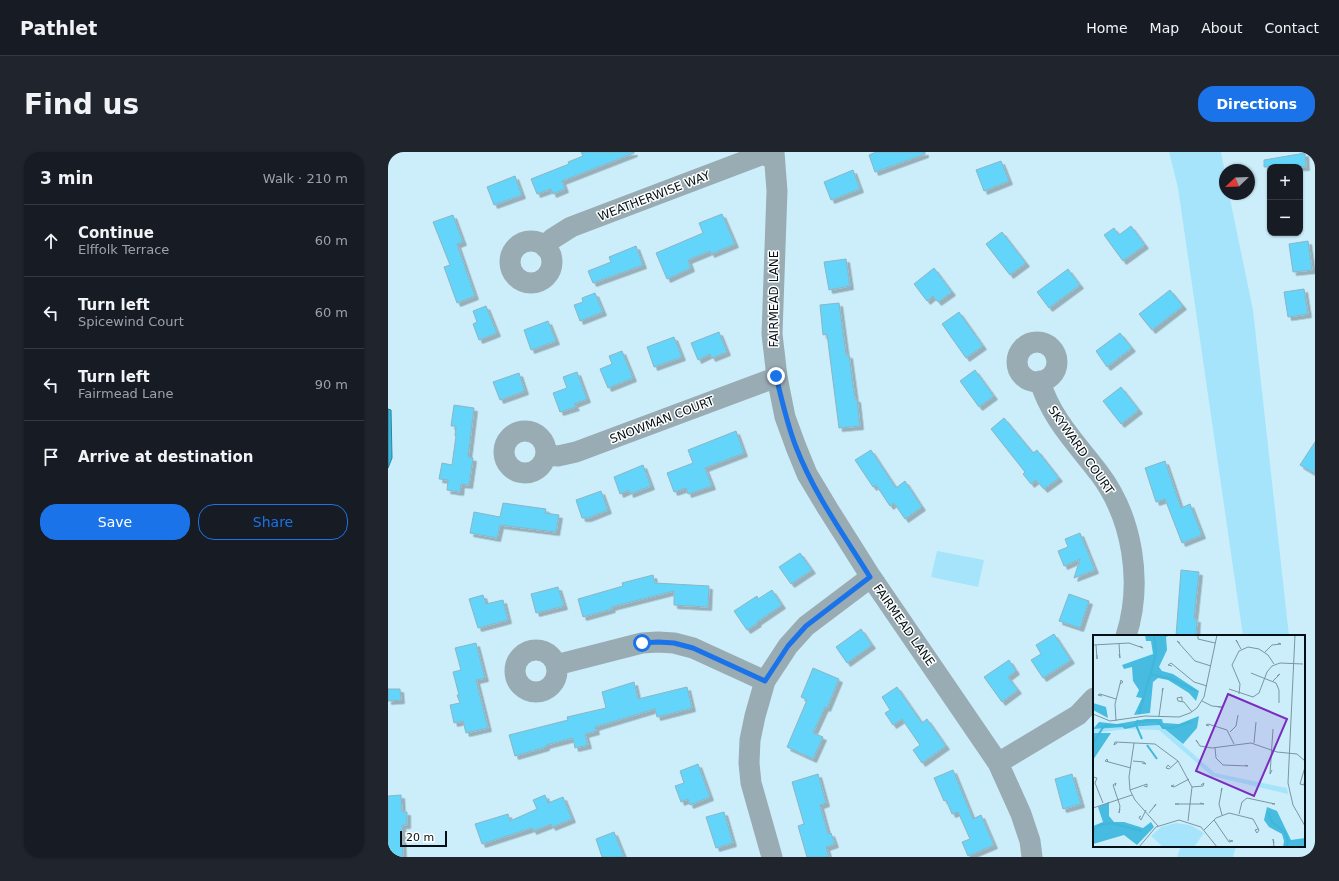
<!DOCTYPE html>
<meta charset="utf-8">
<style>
:root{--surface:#171b24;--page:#20242c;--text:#f1f3f6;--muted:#9ea1a6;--line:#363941;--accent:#1a73e8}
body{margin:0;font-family:"DejaVu Sans",sans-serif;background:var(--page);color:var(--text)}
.controls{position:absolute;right:12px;top:12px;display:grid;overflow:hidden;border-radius:8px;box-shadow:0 1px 3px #0004}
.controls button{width:36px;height:36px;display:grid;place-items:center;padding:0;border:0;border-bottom:1px solid var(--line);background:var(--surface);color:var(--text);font:20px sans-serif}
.compass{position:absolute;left:831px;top:12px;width:36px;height:36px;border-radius:50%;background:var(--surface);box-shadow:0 1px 3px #0004;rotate:247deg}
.scale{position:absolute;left:12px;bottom:10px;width:47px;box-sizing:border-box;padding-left:4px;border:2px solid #021015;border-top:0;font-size:11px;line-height:14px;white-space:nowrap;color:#021015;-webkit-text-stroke:3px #fff;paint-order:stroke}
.stop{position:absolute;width:12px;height:12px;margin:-9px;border:3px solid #1a73e8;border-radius:50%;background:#fff}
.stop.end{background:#1a73e8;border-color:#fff;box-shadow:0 1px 4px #0008}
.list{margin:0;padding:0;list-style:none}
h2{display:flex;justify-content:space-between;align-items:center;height:52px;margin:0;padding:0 16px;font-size:17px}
h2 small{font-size:13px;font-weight:400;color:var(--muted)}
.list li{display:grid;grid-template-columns:26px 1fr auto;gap:12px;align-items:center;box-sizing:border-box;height:72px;padding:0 16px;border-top:1px solid var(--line)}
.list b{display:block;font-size:15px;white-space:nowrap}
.list p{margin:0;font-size:13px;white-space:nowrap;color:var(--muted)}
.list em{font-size:13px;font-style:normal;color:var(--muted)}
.actions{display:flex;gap:8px;padding:12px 16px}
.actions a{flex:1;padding:9px 0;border:1px solid var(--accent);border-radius:16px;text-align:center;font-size:14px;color:var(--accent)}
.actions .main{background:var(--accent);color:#fff}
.icon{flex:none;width:22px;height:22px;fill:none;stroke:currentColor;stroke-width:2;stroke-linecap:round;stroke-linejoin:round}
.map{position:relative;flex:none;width:927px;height:705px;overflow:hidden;border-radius:16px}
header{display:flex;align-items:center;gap:24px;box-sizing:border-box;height:56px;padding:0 20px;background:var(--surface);border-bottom:1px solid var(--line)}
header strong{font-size:19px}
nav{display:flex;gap:22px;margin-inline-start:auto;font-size:14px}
.intro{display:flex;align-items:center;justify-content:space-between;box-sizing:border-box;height:96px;padding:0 24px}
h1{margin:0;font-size:28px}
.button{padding:10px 18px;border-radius:16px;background:var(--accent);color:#fff;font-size:14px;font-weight:700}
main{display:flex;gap:24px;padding:0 24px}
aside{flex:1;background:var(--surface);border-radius:16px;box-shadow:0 1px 3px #0004}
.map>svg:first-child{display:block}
.green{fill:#a6e4fb}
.water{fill:#40b6db;stroke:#2d84a0}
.building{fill:#63d4fa;stroke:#8cb5c4;filter:url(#shadow)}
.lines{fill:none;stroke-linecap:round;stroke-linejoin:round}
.minor{stroke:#9aacb3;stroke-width:21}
.route{stroke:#1a73e8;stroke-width:5}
.labels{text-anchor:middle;stroke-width:3;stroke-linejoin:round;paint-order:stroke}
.street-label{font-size:12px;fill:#021015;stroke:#fff}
.inset-river{fill:none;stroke:#40b6db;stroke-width:2}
.inset-road{fill:none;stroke:#7b959f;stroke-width:1}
.view{fill:#7b2cbf;fill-opacity:0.15;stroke:#7b2cbf;stroke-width:2}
.inset-edge{fill:none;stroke:#021015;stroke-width:2}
</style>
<header>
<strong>Pathlet</strong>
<nav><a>Home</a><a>Map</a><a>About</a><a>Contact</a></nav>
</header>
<div class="intro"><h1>Find us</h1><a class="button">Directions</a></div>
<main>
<aside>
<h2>3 min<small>Walk · 210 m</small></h2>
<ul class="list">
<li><svg class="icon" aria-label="ahead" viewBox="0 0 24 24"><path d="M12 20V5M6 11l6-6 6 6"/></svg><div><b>Continue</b><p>Elffolk Terrace</p></div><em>60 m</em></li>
<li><svg class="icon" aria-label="left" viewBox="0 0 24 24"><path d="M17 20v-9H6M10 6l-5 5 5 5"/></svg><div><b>Turn left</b><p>Spicewind Court</p></div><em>60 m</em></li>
<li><svg class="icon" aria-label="left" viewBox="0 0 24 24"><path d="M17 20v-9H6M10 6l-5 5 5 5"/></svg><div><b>Turn left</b><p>Fairmead Lane</p></div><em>90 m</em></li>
<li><svg class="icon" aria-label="arrive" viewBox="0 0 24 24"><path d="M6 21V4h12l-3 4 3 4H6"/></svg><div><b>Arrive at destination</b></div></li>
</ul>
<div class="actions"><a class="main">Save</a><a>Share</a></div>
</aside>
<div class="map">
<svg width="927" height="705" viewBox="0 0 927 705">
<defs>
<filter id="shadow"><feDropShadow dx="3.5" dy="3.5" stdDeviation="0" flood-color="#0004"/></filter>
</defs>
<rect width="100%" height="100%" fill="#cceefb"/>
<path class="green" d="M 781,0 L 833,0 L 837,21 L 837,42 L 841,42 L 865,158 L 901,484 L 855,484 L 790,36 Z
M 549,399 L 596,408 L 590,435 L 543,425 Z
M 793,694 L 848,694 L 845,705 L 789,705 Z"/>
<path class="water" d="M 0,257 L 3,258 L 4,306 L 0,316 Z"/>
<path class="building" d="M 193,0 L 246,0 L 246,1 L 174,29 L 177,37 L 165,42 L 163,37 L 149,42 L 143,27 L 181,12 L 180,10 L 195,4 Z
M 488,0 L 537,0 L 537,2 L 487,20 L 481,3 Z
M 917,1 L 918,15 L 876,15 L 876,8 Z
M 613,9 L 621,29 L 596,39 L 588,18 Z
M 465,18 L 472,37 L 443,48 L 436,30 Z
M 127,24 L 134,43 L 106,53 L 99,35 Z
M 334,62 L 347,92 L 323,102 L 322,99 L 300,108 L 303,116 L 279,127 L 268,101 L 315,81 L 311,71 Z
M 65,63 L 75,90 L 69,92 L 87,144 L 69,151 L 56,115 L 62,113 L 45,70 Z
M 743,74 L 757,93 L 735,109 L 716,83 L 726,76 L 731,83 Z
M 614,80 L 638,111 L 622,123 L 598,92 Z
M 920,89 L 924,118 L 905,120 L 901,92 Z
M 248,94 L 255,113 L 205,131 L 200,119 L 223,110 L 221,105 Z
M 458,107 L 462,134 L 441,138 L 436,110 Z
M 546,116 L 564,140 L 550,150 L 545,144 L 539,149 L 526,132 Z
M 680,117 L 692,133 L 661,156 L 649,140 Z
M 916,137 L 920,162 L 900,165 L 896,140 Z
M 782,138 L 795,154 L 764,178 L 751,162 Z
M 207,141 L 215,160 L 192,169 L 186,153 L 195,150 L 194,146 Z
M 451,151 L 458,203 L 461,203 L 467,247 L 469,247 L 472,274 L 451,276 L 439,182 L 435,183 L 432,153 Z
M 98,154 L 109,181 L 91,188 L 85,172 L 89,170 L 85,159 Z
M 571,160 L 595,194 L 578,206 L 554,172 Z
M 160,169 L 168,189 L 143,198 L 136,178 Z
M 331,180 L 339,200 L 324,206 L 322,202 L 310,208 L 303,191 Z
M 732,181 L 744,196 L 719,215 L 708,199 Z
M 286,185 L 294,205 L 266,215 L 259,195 Z
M 234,199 L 245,226 L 220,236 L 212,217 L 224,212 L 221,204 Z
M 587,218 L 606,244 L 591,255 L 572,229 Z
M 189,220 L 199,247 L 186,252 L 188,255 L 172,260 L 165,241 L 179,236 L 175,225 Z
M 131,221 L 137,239 L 112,248 L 105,230 Z
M 733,235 L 751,258 L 733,272 L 715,249 Z
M 66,253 L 86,256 L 80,305 L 85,306 L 81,333 L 73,332 L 72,340 L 59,338 L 60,328 L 51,327 L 54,311 L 64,313 L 68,284 L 67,284 L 68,274 L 63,274 Z
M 616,266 L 645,301 L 649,298 L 671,326 L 656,337 L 648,328 L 643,332 L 635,322 L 637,320 L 603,277 Z
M 348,279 L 356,301 L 317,316 L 324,334 L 300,342 L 298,336 L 286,340 L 279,321 L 305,311 L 300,298 Z
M 927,290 L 927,322 L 912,313 Z
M 483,298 L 508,336 L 517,329 L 534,355 L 517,367 L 506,351 L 502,354 L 488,333 L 485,335 L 467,308 Z
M 777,309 L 793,356 L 802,352 L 814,383 L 794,391 L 777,347 L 768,350 L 757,316 Z
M 255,313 L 263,334 L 242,342 L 241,338 L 232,342 L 226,325 Z
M 213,339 L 220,358 L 200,366 L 194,366 L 188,348 Z
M 115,351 L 158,357 L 157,361 L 171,363 L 168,380 L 112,373 L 109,386 L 82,381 L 86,360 L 112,365 Z
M 692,381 L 707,418 L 686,426 L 692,407 L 676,414 L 670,399 L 680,395 L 677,387 Z
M 412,401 L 424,418 L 403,432 L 391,415 Z
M 793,418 L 811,420 L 806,467 L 809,467 L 808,484 L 788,484 Z
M 265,423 L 267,431 L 321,434 L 320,455 L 286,453 L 286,439 L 223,455 L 224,457 L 195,465 L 190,447 L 235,434 L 234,431 Z
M 170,435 L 176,454 L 148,461 L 143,442 Z
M 384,438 L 394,453 L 369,470 L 370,471 L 359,478 L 346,459 L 369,444 L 370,447 Z
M 681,442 L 701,449 L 692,476 L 671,469 Z
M 95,443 L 98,452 L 115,448 L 120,468 L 90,476 L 81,447 Z
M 473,477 L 484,493 L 459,511 L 448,495 Z
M 666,482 L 683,508 L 655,526 L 643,508 L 653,502 L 648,493 Z
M 88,491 L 97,526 L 88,528 L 100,576 L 78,581 L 75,569 L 66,571 L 62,553 L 72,551 L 69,543 L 71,543 L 65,520 L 73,518 L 67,496 Z
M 621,508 L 628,519 L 620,525 L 630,538 L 614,550 L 596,525 Z
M 425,516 L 451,527 L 439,556 L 437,555 L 425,581 L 435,585 L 425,607 L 399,595 L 419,548 L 413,545 Z
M 246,530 L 250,547 L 299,535 L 304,556 L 269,565 L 267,557 L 207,575 L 208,579 L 197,582 L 200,593 L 187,596 L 185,586 L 158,593 L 158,595 L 127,604 L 121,583 L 180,568 L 179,565 L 218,556 L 214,540 Z
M 509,535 L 534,571 L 539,567 L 558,594 L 534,611 L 525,598 L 532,593 L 514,567 L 505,573 L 497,561 L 502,558 L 494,545 Z
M 0,537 L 12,537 L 13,548 L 0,549 Z
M 310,612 L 322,645 L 302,653 L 300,647 L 293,650 L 287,634 L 296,631 L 292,619 Z
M 565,618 L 585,667 L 593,663 L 606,693 L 580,704 L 574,690 L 582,687 L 570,660 L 564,662 L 558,648 L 556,649 L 546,626 Z
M 430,622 L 438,651 L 432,653 L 440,682 L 443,681 L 447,692 L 438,695 L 441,705 L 419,705 L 410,674 L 416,672 L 404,630 Z
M 684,622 L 693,652 L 675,657 L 667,627 Z
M 13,643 L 14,660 L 19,660 L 19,673 L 14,673 L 15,705 L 0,705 L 0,644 Z
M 157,643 L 160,651 L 175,645 L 184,667 L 164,675 L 163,672 L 145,679 L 144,676 L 94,692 L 87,672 L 120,662 L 122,669 L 149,657 L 145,648 Z
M 336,660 L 345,691 L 328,696 L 318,665 Z
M 226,680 L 236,705 L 214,705 L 208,687 Z"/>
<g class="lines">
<path class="minor" d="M 386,0 L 389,39 L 384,182 L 389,225 L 397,265 L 408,295 L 419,322 L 440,357 L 483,425 L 610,611 L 633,662 L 642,689 L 644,705
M122 110a21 21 0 1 1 42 0a21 21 0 1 1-42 0Z
M 157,95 L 164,87 L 183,75 L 381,0
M629 210a20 20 0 1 1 40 0a20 20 0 1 1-40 0Z
M 652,229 C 662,265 689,292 711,321 C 745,366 755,431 738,484
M116 300a21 21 0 1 1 42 0a21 21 0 1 1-42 0Z
M 158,303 L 170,304 L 188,300 L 389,225
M127 519a21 21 0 1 1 42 0a21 21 0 1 1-42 0Z
M 168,513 L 254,491 L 270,490 L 286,491 L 305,496 L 377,529
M 610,611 L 690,563 L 706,546
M 384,705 L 363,631 L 361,611 L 362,588 L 367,564 L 377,529 L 400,494 L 418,474 L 483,425"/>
</g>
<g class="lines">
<path class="route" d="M 254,491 L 270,490 L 286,491 L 305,496 L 377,529 L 400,494 L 418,474 L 482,425 C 456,383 426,342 408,295 C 399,272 394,249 388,224"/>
</g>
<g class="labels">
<g class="street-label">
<text transform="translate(266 44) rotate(-21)" y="4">WEATHERWISE WAY</text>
<text transform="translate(386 147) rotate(-90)" y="4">FAIRMEAD LANE</text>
<text transform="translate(274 268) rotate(-21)" y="4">SNOWMAN COURT</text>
<text transform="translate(693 298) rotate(55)" y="4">SKYWARD COURT</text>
<text transform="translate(516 473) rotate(55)" y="4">FAIRMEAD LANE</text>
</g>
</g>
<g transform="translate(705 483)">
<rect width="212" height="212" fill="#cceefb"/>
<path d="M 67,90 L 122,138 L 194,153 L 195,159 L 119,141 L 66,95 L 34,94 L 0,98 L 0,94 ZM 83,188 L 97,190 L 111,198 L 101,212 L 70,212 L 58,201 L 68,192 Z" fill="#a6e4fb"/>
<path d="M 52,0 L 77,0 L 73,2 L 74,15 L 66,32 L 69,36 L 80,39 L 106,56 L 103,66 L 96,58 L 75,45 L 65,43 L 60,47 L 57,78 L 41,80 L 49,63 L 43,62 L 46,55 L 40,46 L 39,32 L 31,34 L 29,30 L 60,19 L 58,6 L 53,6 ZM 0,68 L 13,72 L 15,83 L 0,75 ZM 106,81 L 104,93 L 90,109 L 67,90 L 0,94 L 6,87 L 24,89 L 53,84 L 69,84 L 70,88 L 86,89 ZM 0,98 L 18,98 L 0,125 ZM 16,167 L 16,181 L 21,187 L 31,187 L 50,193 L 58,187 L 61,192 L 44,210 L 31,200 L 0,209 L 0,191 L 10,187 L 5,172 ZM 174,172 L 184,176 L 198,205 L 212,203 L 212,212 L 190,212 L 191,206 L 189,199 L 176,192 L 171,185 Z" fill="#47bbe0"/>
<path class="inset-river" d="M 57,39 L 79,44 L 103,56M 46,79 L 63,19 L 61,0M 44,87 L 64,85 L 70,93 L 79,93 L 98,87M 43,90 L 49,104M 0,108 L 11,91 L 29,90 L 32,93 L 41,91 L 45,85M 54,110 L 64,124M 175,177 L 179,187 L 192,197 L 195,207 L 193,212M 0,195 L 7,190 L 18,188 L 49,196"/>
<path class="inset-road" d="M 105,0 L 105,4 L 122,8M 202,0 L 195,148 L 200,170 L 212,191M 87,8 L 84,6 L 102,26 L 118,31M 145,8 L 143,5 L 148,14M 26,9 L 27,23 L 26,19M 0,10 L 36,8 L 50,13 L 47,11M 3,10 L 4,24 L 4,20M 172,17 L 179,10 L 188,9 L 185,8M 79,31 L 75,30 L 78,28 L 101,47 L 114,51M 158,38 L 183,48 L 186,55 L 186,68M 180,46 L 187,39 L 184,41M 136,54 L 160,62 L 166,58 L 174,37 L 179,31 L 187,28 L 210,29M 146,59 L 147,49 L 139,30 L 146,16 L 155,12 L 166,14 L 175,20 L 181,29M 9,61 L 5,60 L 7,59 L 23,64M 89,66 L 89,62 L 84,63 L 85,66 L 91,67 L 99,77M 109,66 L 119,71 L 129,72 L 125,72M 212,66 L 212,86M 0,79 L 17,86 L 52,81 L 86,82 L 97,78 L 104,73 L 111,62 L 124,0M 66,81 L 70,53 L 69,56M 23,86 L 22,69 L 28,45 L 30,47 L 27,49M 116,91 L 113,90 L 115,89 L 134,95 L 141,109M 137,97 L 143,91 L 145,80M 24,108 L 21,110 L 22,107 L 62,109 L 85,126 L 99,152 L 95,186M 41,108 L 36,142 L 37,155 L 42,165 L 65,191M 105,108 L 103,105 L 107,111 L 119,113 L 158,108 L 184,117 L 204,119 L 212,126M 161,108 L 163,87M 122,113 L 123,123 L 130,130 L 155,131 L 152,130M 40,126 L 51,127 L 53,129 L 49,128M 15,127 L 14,124 L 12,126 L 38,133M 77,132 L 75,130 L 73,133 L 76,134 L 85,126M 212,132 L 207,149 L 211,150 L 212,143M 179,135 L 177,139 L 180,94M 0,142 L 4,143 L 2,148 L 10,168M 81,150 L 78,151 L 81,152 L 96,144M 22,151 L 23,148 L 20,150 L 27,171 L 26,178 L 27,174M 99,152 L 110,151 L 111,148 L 108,150M 37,155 L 54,149 L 54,152 L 51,151M 128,156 L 129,153 L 126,169 L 129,180M 86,169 L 82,169 L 111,169 L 107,168M 0,173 L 39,160M 56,178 L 63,169 L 61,172M 146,179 L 149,167 L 154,163 L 182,169 L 179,169M 48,181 L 46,182 L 48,185 L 53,175M 121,185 L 136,207 L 140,206 L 136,205M 111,195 L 123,183 L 136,178 L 160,184 L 166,195 L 164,198 L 162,195 L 165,194M 46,212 L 63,192 L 86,185 L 108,192 L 124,212M 181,212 L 180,204 L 181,208"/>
<path class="view" d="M 135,59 L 194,84 L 161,161 L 103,136 Z"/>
<rect width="212" height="212" class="inset-edge"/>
</g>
</svg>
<div class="controls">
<button>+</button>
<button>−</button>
</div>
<svg class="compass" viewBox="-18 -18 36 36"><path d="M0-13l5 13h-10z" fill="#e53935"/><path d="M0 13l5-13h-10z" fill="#9ea1a6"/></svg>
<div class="scale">20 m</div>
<div class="stop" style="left:254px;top:491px"></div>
<div class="stop end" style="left:388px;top:224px"></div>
</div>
</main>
